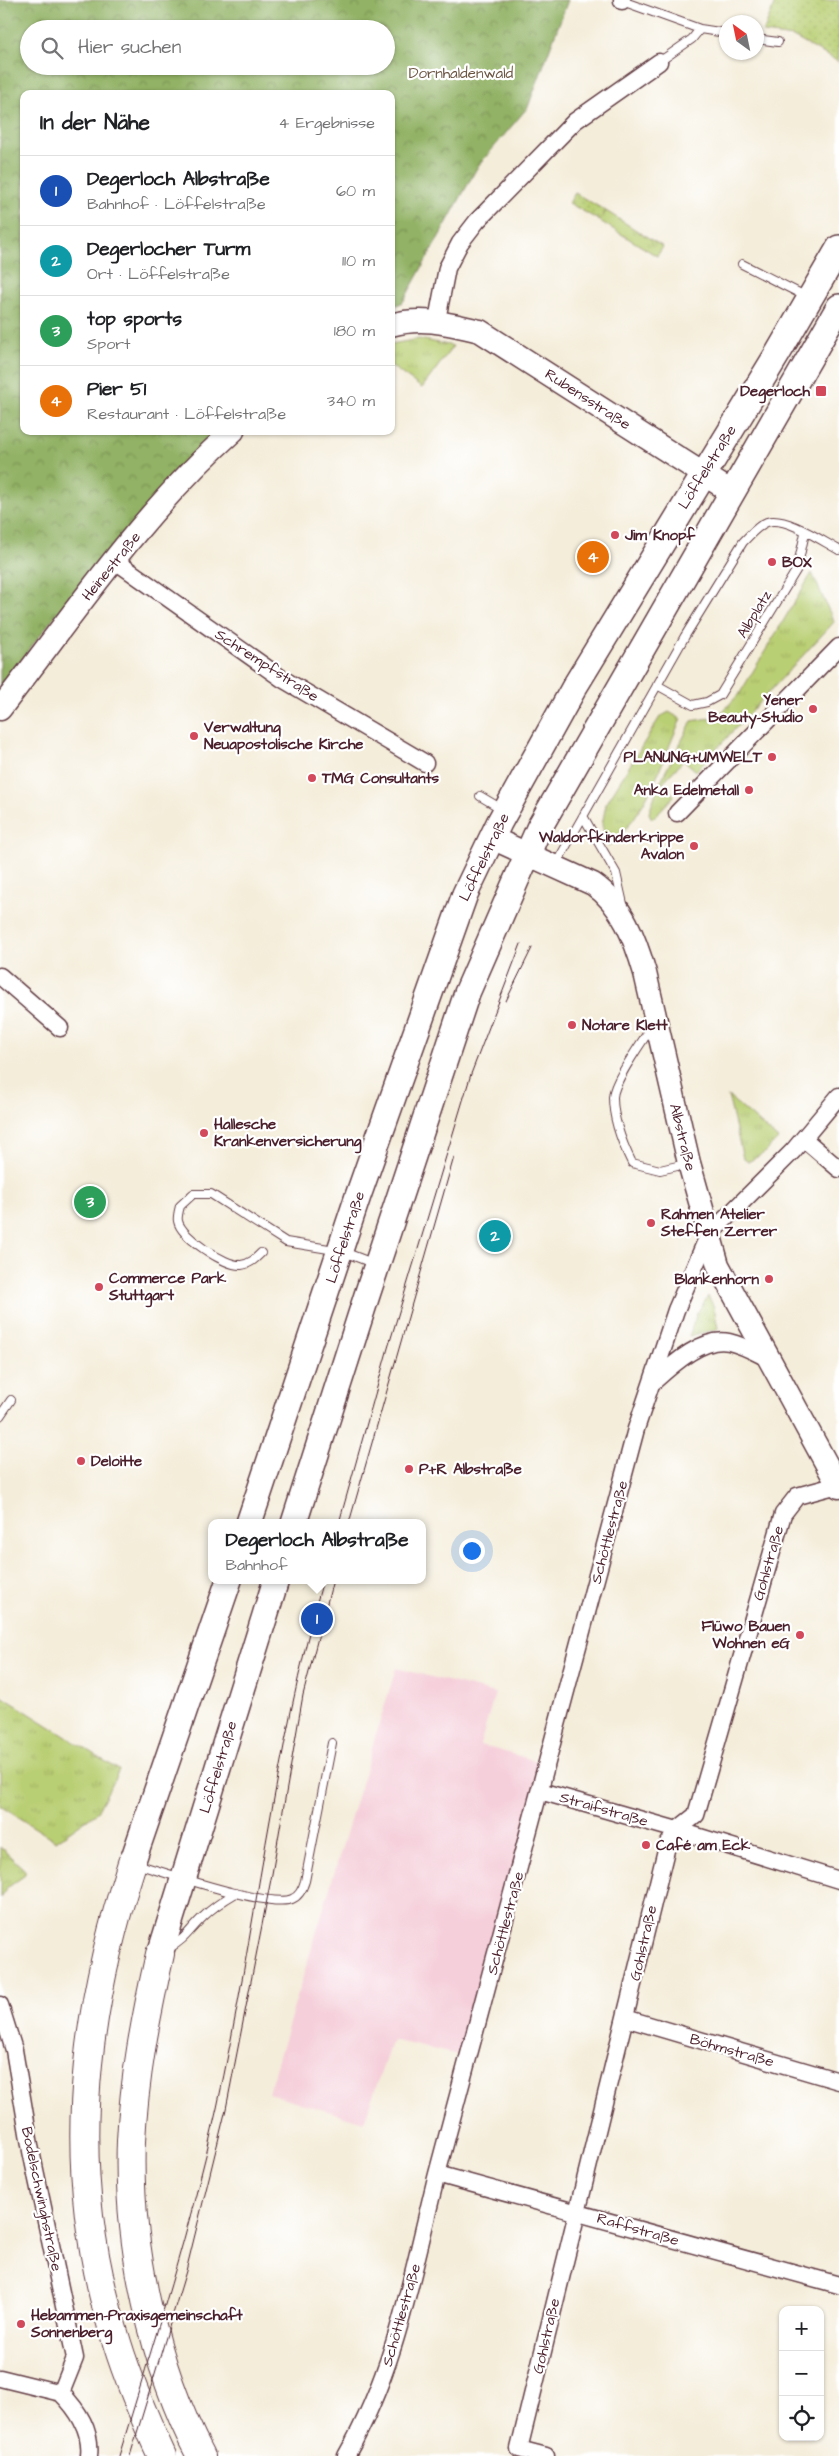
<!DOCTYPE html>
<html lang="de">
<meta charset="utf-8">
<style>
:root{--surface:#fff;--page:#f6f6f6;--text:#202124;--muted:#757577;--line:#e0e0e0;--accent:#ea580c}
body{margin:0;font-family:"Architects Daughter",sans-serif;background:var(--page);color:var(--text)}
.controls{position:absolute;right:15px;bottom:15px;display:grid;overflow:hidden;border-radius:10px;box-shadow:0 1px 4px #0004}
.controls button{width:45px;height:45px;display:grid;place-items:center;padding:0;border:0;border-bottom:1px solid var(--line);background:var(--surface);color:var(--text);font:25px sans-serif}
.compass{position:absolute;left:719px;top:15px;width:45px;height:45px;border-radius:50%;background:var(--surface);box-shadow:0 1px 4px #0004;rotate:327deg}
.you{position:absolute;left:471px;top:1550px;width:18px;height:18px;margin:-12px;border:4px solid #fff;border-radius:50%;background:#1a73e8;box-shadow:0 0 0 8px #1a73e833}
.badge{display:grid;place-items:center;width:32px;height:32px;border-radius:50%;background:var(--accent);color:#fff;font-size:16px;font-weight:700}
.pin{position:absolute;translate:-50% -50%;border:2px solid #fff;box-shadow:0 1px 5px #0006}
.popup{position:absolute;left:208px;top:1519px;width:218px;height:65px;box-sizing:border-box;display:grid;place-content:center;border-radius:10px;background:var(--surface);filter:drop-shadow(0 1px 4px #0005);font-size:16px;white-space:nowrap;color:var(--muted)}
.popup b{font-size:19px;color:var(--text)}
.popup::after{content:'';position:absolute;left:50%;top:100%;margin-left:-10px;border:10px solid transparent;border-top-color:var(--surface)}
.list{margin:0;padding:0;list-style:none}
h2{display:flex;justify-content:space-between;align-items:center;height:65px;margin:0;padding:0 20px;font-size:21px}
h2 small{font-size:16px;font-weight:400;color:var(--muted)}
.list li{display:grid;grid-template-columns:32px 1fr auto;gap:15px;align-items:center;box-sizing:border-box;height:70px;padding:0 20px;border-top:1px solid var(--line)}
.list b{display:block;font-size:19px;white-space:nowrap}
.list p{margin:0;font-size:16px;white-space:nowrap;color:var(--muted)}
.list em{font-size:16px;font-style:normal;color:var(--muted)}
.icon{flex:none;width:28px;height:28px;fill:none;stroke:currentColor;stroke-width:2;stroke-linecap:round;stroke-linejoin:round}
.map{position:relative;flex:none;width:839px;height:2456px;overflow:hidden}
.search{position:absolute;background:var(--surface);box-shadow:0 1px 4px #0004;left:20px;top:20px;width:375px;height:55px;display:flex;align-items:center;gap:12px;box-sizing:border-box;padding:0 18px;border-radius:28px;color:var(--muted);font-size:19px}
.panel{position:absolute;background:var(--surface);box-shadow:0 1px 4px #0004;left:20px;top:90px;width:375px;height:345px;border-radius:10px}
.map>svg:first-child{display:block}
.built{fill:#f5cfda}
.grass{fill:url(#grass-tufts);stroke:#82774f}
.forest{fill:url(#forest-crowns);stroke:#6e6848;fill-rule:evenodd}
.park{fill:url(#park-dots);stroke:#82774f}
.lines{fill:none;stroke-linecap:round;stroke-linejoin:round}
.lane-casing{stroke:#643e45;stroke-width:10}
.street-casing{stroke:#643e45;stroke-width:19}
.secondary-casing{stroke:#643e45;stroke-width:25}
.primary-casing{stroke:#643e45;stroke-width:28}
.highway-casing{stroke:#643e45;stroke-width:30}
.lane{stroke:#fff;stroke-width:8}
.street{stroke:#fff;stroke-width:16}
.secondary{stroke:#fff;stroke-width:22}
.primary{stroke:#fff;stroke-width:25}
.highway{stroke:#fff;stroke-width:28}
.tram{stroke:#4a1f2b;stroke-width:1}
.poi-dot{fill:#d1495b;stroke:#fff;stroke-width:2}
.labels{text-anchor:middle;stroke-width:4.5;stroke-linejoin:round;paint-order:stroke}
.park-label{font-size:15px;fill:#6b5441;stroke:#fff}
.poi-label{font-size:15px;font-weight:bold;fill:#4a1f2b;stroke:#fff;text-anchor:start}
.street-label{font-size:15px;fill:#4a1f2b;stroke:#fff}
</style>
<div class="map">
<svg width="839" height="2456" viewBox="0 0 839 2456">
<defs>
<pattern id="grass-tufts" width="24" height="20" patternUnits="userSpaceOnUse" patternTransform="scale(1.25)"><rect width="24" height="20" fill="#b9cf73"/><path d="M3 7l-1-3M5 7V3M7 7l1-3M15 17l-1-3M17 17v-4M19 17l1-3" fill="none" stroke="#a1b164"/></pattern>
<pattern id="forest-crowns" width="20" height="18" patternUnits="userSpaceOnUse" patternTransform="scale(1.25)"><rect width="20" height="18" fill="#92b265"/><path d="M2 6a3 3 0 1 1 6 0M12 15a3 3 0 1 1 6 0" fill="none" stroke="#799053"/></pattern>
<pattern id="park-dots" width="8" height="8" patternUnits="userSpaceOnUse" patternTransform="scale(1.25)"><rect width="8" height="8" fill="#b9cf73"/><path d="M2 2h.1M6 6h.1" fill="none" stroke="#a1b164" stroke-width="1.8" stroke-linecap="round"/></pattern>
</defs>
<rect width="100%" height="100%" fill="#fff"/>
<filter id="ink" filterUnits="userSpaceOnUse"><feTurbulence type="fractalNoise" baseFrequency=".02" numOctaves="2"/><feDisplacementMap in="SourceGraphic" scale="10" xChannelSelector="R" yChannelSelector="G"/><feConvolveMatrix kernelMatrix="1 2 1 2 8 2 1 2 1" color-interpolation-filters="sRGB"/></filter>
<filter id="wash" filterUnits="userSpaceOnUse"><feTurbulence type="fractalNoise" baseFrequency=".0096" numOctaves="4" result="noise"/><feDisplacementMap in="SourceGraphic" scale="20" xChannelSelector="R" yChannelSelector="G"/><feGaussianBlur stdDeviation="1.12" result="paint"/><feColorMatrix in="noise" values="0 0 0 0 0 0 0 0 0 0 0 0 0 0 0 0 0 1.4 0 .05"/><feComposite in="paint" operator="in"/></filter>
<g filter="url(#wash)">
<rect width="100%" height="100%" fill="#f4edda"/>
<path class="built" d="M 396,1668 L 495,1693 L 480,1745 L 551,1765 L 471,2058 L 392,2040 L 364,2122 L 268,2093 Z"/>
<path class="grass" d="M 606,211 L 663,247 L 657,256 L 600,221 Z
M 419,339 L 453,346 L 422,388 L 391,366 L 391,344 Z
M 812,573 L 834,622 L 696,771 L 684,760 L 663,782 L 674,796 L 652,819 L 649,813 L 658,786 L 692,721 L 709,718 L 723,711 L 740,693 Z
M 669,712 L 681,719 C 660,764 648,814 608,846 L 602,825 L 606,804 L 660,717 Z
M 728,1096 L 778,1139 L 764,1153 L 748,1162 L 743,1158 Z
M 708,1296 L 714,1307 L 718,1329 L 689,1336 L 697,1313 Z
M 0,1695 L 119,1770 L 97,1812 L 56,1841 L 0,1806 Z
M 0,1847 L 25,1870 L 25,1875 L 7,1888 L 0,1898 Z"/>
<path class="forest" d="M 0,0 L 568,0 L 528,107 L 478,166 L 403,302 L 391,308 L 391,94 L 24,94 L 24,431 L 217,431 L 55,616 L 0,688 ZM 29,29 L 386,29 L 386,66 L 29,66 Z"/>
<path class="park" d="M 776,0 L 839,0 L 839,62 L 793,37 L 763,33 Z
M 575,193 L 606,211 L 600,221 L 569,203 Z"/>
</g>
<g filter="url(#ink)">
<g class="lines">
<defs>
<path id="lane" d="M 622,1 L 700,29 L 726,33
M 756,39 L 778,42
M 659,62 L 692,39 L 700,29
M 742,264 L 807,297
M 657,685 L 693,705 L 707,702 L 720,695 L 797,569 L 805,533
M 480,796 L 502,809
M 583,816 L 616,873 L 623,904
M 556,864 L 685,636 L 743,542 C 750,535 757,526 767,522 C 786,516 822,541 839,550
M 652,1026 C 643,1041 614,1080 613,1097 C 613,1119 622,1143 632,1163 L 660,1170 L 686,1164
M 261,1253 C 255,1259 250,1264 241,1265 C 225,1266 181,1237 178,1221 C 177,1217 179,1210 180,1206 L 193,1194 L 211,1194 L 286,1242 L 341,1251 L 375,1264
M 0,1416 L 11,1400
M 136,1864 C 164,1872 271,1909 292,1899 C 300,1896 303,1888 305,1881 L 332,1743
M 168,1949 C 187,1938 189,1930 203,1917 C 213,1907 224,1900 236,1893"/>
<path id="street" d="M 622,0 L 622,1
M 437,320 L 447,268 L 460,243 L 477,221 L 575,121 L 659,62
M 114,560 L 281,678 L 425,763
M 677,813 L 839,647
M 0,976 L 60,1028
M 804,1139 L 839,1169
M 652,1383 C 670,1367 702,1336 729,1342 C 743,1345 757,1353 769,1359
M 540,1791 L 677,1830 L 839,1880
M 0,2005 L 14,2050 L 31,2151 L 75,2358 L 61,2393
M 625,2018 L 839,2081
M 437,2174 L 839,2285
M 0,2378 L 61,2393
M 61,2393 C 78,2410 92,2431 89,2456
M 346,2456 C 397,2367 412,2273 437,2174 L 636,1429 L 676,1310 L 708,1236 L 793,1151 L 839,1096
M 546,2456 L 519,2449 L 667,1846 L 677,1830 L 696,1815 L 783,1514 L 797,1496 L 838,1485"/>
<path id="secondary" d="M 391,325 C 422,316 450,324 480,331 L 733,493
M 0,709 C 74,614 142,512 233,431
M 492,838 L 593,884 C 623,905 635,939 645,973 L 689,1163 L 718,1265 L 839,1487"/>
<path id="primary" d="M 249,1523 L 358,1196 L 465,894 L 499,823 L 575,686 L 778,353 L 839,248
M 294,1523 L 367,1295 L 467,993 L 539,828 L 839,307
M 132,1863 L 229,1580
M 160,1954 L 276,1580"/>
<path id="highway" d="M 132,1863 C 80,2024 64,2179 117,2343 C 129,2382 145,2419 162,2456
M 160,1954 C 146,2016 134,2078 131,2141 C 127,2242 153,2366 201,2456"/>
</defs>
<use href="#lane" class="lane-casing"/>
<use href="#street" class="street-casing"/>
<use href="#secondary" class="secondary-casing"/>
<use href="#primary" class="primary-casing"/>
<use href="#highway" class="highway-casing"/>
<use href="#lane" class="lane"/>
<use href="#street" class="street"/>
<use href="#secondary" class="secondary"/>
<use href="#primary" class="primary"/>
<use href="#highway" class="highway"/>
<path class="tram" d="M 506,1001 L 532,948
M 339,1523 L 388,1348 L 471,1074 L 521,944
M 349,1523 L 454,1157
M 119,2456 C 154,2341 191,2226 217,2108 C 255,1933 274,1753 323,1580
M 130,2456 L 186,2271 L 226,2109 L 272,1874 L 303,1695 L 333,1580"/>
</g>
</g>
<g class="poi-dot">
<rect x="815" y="385" width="12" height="12" rx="2.5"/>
<circle cx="615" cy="535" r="5"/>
<circle cx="772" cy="562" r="5"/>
<circle cx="813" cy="709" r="5"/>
<circle cx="194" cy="736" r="5"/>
<circle cx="772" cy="757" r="5"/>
<circle cx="312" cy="778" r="5"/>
<circle cx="749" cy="790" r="5"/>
<circle cx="694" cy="846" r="5"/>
<circle cx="572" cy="1025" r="5"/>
<circle cx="204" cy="1133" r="5"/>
<circle cx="651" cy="1223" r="5"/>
<circle cx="769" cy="1279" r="5"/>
<circle cx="99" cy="1287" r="5"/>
<circle cx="81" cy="1461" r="5"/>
<circle cx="409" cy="1469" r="5"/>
<circle cx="800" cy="1635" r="5"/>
<circle cx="646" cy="1845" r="5"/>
<circle cx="21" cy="2324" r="5"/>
</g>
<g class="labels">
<g class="park-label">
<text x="461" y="78">Dornhaldenwald</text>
</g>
<g class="poi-label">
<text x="810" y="396" text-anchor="end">Degerloch</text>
<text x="625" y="540">Jim Knopf</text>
<text x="782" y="567">BOX</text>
<text x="803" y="705" text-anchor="end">Yener<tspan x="803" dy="17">Beauty-Studio</tspan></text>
<text x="204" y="732">Verwaltung<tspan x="204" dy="17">Neuapostolische Kirche</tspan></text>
<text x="762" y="762" text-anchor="end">PLANUNG+UMWELT</text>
<text x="322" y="783">TMG Consultants</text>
<text x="739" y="795" text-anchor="end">Anka Edelmetall</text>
<text x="684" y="842" text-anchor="end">Waldorfkinderkrippe<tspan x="684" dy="17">Avalon</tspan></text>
<text x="582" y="1030">Notare Klett</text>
<text x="214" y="1129">Hallesche<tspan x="214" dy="17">Krankenversicherung</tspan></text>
<text x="661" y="1219">Rahmen Atelier<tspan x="661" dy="17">Steffen Zerrer</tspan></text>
<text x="109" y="1283">Commerce Park<tspan x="109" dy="17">Stuttgart</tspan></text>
<text x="759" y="1284" text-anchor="end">Blankenhorn</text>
<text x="91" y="1466">Deloitte</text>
<text x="419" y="1474">P+R Albstraße</text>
<text x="790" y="1631" text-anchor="end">Flüwo Bauen<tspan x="790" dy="17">Wohnen eG</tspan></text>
<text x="656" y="1850">Café am Eck</text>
<text x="31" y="2320">Hebammen-Praxisgemeinschaft<tspan x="31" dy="17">Sonnenberg</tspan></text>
</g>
<g class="street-label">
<text transform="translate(588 399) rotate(33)" y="5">Rubensstraße</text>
<text transform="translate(707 467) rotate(-58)" y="5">Löffelstraße</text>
<text transform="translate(111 566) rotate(-51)" y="5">Heinestraße</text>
<text transform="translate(754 614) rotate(-59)" y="5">Albplatz</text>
<text transform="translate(267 665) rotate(33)" y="5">Schrempfstraße</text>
<text transform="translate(484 857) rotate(-64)" y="5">Löffelstraße</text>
<text transform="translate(683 1137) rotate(76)" y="5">Albstraße</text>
<text transform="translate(345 1237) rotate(-72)" y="5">Löffelstraße</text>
<text transform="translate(609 1532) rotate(-75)" y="5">Schöttlestraße</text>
<text transform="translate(768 1563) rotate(-74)" y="5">Gohlstraße</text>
<text transform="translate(218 1767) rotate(-73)" y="5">Löffelstraße</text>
<text transform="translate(604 1809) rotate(16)" y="5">Straifstraße</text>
<text transform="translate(505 1923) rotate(-75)" y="5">Schöttlestraße</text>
<text transform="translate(643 1943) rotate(-77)" y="5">Gohlstraße</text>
<text transform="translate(732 2050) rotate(16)" y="5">Böhmstraße</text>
<text transform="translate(42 2199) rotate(78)" y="5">Bodelschwinghstraße</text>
<text transform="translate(638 2229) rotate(16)" y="5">Raffstraße</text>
<text transform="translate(401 2315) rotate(-74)" y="5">Schöttlestraße</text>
<text transform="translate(546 2336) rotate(-77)" y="5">Gohlstraße</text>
</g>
</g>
</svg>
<div class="controls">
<button>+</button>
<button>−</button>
<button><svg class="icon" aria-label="locate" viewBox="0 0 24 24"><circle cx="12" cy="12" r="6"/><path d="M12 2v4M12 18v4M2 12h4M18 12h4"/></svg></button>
</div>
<svg class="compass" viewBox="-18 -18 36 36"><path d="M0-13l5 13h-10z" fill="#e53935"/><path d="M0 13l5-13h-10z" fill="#757577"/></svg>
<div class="you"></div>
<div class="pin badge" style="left:317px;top:1619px;background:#1a4fb4">1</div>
<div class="popup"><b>Degerloch Albstraße</b>Bahnhof</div>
<div class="pin badge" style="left:495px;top:1236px;background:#0f9aa8">2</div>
<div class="pin badge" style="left:90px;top:1202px;background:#2e9e5b">3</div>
<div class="pin badge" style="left:593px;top:557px;background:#e8710a">4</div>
<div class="search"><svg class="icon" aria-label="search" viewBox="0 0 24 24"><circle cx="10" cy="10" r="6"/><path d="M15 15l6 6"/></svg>Hier suchen</div>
<section class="panel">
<h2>In der Nähe<small>4 Ergebnisse</small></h2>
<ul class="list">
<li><span class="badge" style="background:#1a4fb4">1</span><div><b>Degerloch Albstraße</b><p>Bahnhof · Löffelstraße</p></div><em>60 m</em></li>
<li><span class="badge" style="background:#0f9aa8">2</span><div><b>Degerlocher Turm</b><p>Ort · Löffelstraße</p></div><em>110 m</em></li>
<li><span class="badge" style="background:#2e9e5b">3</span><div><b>top sports</b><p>Sport</p></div><em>180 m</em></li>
<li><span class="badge" style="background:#e8710a">4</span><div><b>Pier 51</b><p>Restaurant · Löffelstraße</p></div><em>340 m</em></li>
</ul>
</section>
</div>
